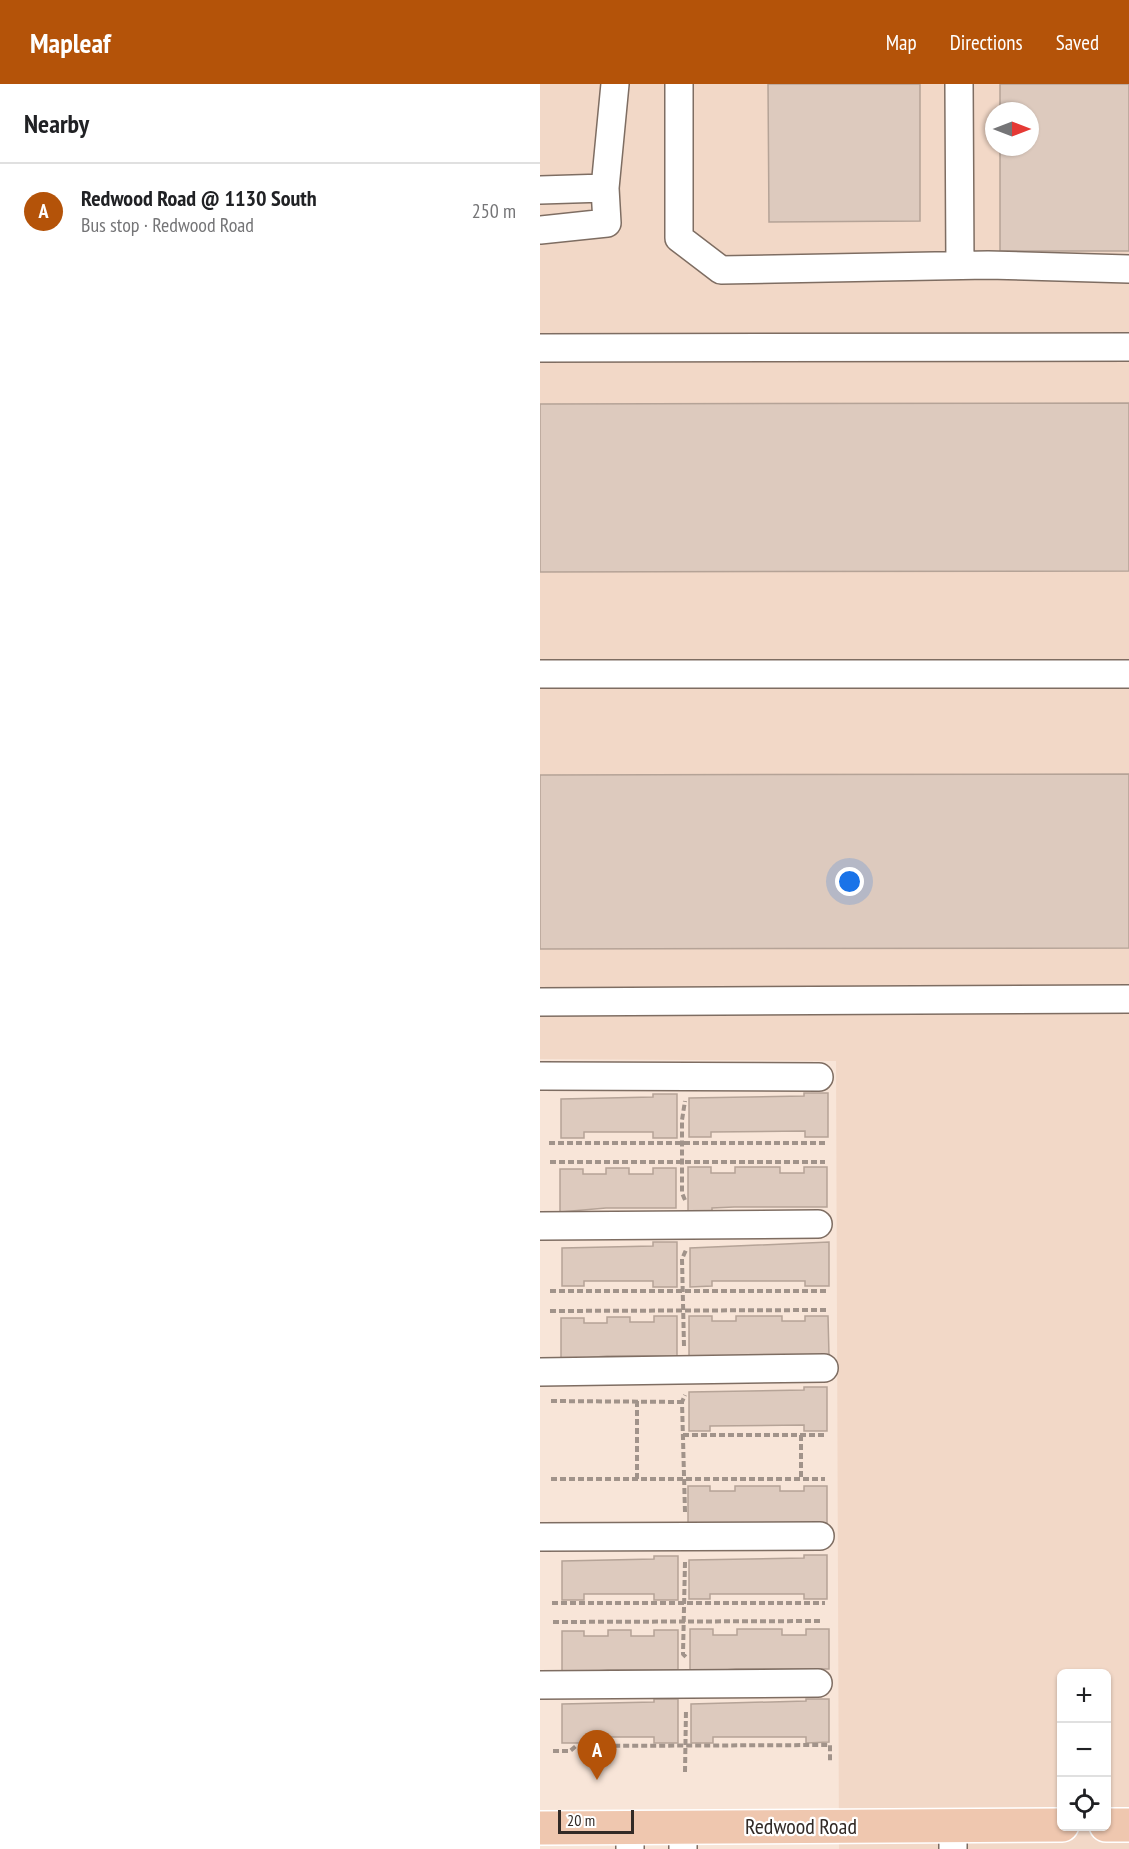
<!DOCTYPE html>
<meta charset="utf-8">
<style>
:root{--surface:#fff;--page:#f2f2f2;--text:#202124;--muted:#757577;--line:#e0e0e0;--accent:#b45309}
body{margin:0;font-family:"PT Sans Narrow",sans-serif;background:var(--page);color:var(--text)}
.controls{position:absolute;right:18px;bottom:18px;display:grid;overflow:hidden;border-radius:9px;box-shadow:0 2px 4px #0004}
.controls button{width:54px;height:54px;display:grid;place-items:center;padding:0;border:0;border-bottom:2px solid var(--line);background:var(--surface);color:var(--text);font:30px sans-serif}
.compass{position:absolute;left:445px;top:18px;width:54px;height:54px;border-radius:50%;background:var(--surface);box-shadow:0 2px 4px #0004;rotate:90deg}
.scale{position:absolute;left:18px;bottom:15px;width:76px;box-sizing:border-box;padding-left:6px;border:3px solid #322a26;border-top:0;font-size:16px;line-height:21px;white-space:nowrap;color:#322a26;-webkit-text-stroke:4px #fff;paint-order:stroke}
.you{position:absolute;left:310px;top:798px;width:21px;height:21px;margin:-15px;border:4px solid #fff;border-radius:50%;background:#1a73e8;box-shadow:0 0 0 9px #1a73e833}
.badge{display:grid;place-items:center;width:39px;height:39px;border-radius:50%;background:var(--accent);color:#fff;font-size:20px;font-weight:700}
.pin{position:absolute;translate:-50% -50px;filter:drop-shadow(0 2px 3px #0008)}
.pin::after{content:'';position:absolute;top:32px;width:21px;height:18px;background:inherit;clip-path:polygon(0 0,100% 0,50% 100%)}
.list{margin:0;padding:0;list-style:none}
h2{display:flex;justify-content:space-between;align-items:center;height:78px;margin:0;padding:0 24px;font-size:26px}
h2 small{font-size:20px;font-weight:400;color:var(--muted)}
.list li{display:grid;grid-template-columns:39px 1fr auto;gap:18px;align-items:center;box-sizing:border-box;height:96px;padding:0 24px;border-top:2px solid var(--line)}
.list b{display:block;font-size:22px;white-space:nowrap}
.list p{margin:0;font-size:20px;white-space:nowrap;color:var(--muted)}
.list em{font-size:20px;font-style:normal;color:var(--muted)}
.icon{flex:none;width:33px;height:33px;fill:none;stroke:currentColor;stroke-width:2;stroke-linecap:round;stroke-linejoin:round}
.map{position:relative;flex:none;width:589px;height:1765px;overflow:hidden}
header{display:flex;align-items:center;gap:36px;box-sizing:border-box;height:84px;padding:0 30px;background:var(--accent);color:#fff}
header strong{font-size:28px}
nav{display:flex;gap:33px;margin-inline-start:auto;font-size:21px}
main{display:flex}
aside{flex:1;background:var(--surface)}
.map>svg:first-child{display:block}
.built{fill:#f2d8c7;fill-rule:evenodd}
.building{fill:#ddcabe;stroke:#b5a397;stroke-width:1.5}
.lines{fill:none;stroke-linecap:round;stroke-linejoin:round}
.minor-casing{stroke:#7e6d62;stroke-width:30}
.major-casing{stroke:#fff;stroke-width:36}
.path{stroke:#a1938a;stroke-width:4;stroke-dasharray:6 3;stroke-linecap:butt}
.minor{stroke:#fff;stroke-width:27}
.major{stroke:#efc7af;stroke-width:33}
.labels{text-anchor:middle;stroke-width:4.5;stroke-linejoin:round;paint-order:stroke}
.street-label{font-size:22px;fill:#322a26;stroke:#fff}
</style>
<header>
<strong>Mapleaf</strong>
<nav><a>Map</a><a>Directions</a><a>Saved</a></nav>
</header>
<main>
<aside>
<h2>Nearby<small></small></h2>
<ul class="list">
<li><span class="badge">A</span><div><b>Redwood Road @ 1130 South</b><p>Bus stop · Redwood Road</p></div><em>250 m</em></li>
</ul>
</aside>
<div class="map">
<svg width="589" height="1765" viewBox="0 0 589 1765">
<rect width="100%" height="100%" fill="#f8e5d8"/>
<path class="built" d="M 0,0 L 589,0 L 589,1765 L 299,1765 L 296,977 L 0,975 ZM 454,27 L 490,27 L 490,63 L 454,63 ZM 522,1590 L 566,1590 L 566,1742 L 522,1742 Z"/>
<path class="building" d="M 228,0 L 380,0 L 380,137 L 229,138 Z
M 460,0 L 589,0 L 589,167 L 460,167 L 460,63 L 490,63 L 490,27 L 460,27 Z
M 589,319 L 589,487 L 0,488 L 0,320 Z
M 589,690 L 589,864 L 0,865 L 0,691 Z
M 264,1009 L 288,1009 L 288,1053 L 265,1053 L 265,1047 L 171,1048 L 171,1053 L 149,1053 L 149,1014 L 264,1012 Z
M 113,1010 L 137,1010 L 137,1054 L 113,1054 L 113,1048 L 44,1048 L 44,1054 L 21,1054 L 21,1015 L 113,1013 Z
M 148,1083 L 171,1083 L 171,1089 L 195,1089 L 195,1083 L 240,1083 L 240,1089 L 264,1089 L 264,1083 L 287,1083 L 287,1123 L 194,1123 L 172,1124 L 172,1127 L 148,1127 Z
M 66,1084 L 89,1084 L 89,1090 L 113,1090 L 113,1084 L 136,1084 L 136,1124 L 66,1124 L 20,1128 L 20,1085 L 43,1085 L 43,1090 L 66,1090 Z
M 113,1158 L 137,1158 L 137,1203 L 113,1203 L 113,1197 L 44,1197 L 44,1202 L 22,1202 L 22,1164 L 113,1162 Z
M 289,1158 L 289,1202 L 265,1202 L 265,1197 L 172,1197 L 172,1202 L 150,1203 L 150,1164 Z
M 114,1232 L 137,1232 L 137,1272 L 67,1272 L 21,1276 L 21,1234 L 44,1234 L 44,1239 L 67,1239 L 67,1233 L 90,1233 L 90,1238 L 114,1238 Z
M 149,1232 L 172,1232 L 172,1237 L 196,1237 L 196,1232 L 242,1232 L 242,1237 L 265,1237 L 265,1232 L 288,1232 L 289,1271 L 195,1272 L 149,1276 Z
M 264,1303 L 287,1303 L 287,1347 L 264,1347 L 264,1341 L 170,1342 L 170,1347 L 149,1347 L 149,1308 L 264,1306 Z
M 148,1402 L 170,1402 L 170,1407 L 195,1407 L 195,1402 L 240,1402 L 240,1407 L 264,1407 L 264,1402 L 287,1402 L 287,1441 L 148,1446 Z
M 264,1471 L 287,1471 L 287,1515 L 264,1515 L 264,1510 L 170,1510 L 170,1515 L 149,1515 L 149,1476 L 264,1474 Z
M 114,1472 L 138,1472 L 138,1516 L 114,1516 L 114,1510 L 44,1510 L 44,1516 L 22,1516 L 22,1477 L 114,1475 Z
M 150,1545 L 173,1545 L 173,1551 L 197,1551 L 197,1545 L 242,1545 L 242,1551 L 266,1551 L 266,1545 L 289,1545 L 289,1585 L 196,1585 L 150,1589 Z
M 68,1546 L 91,1546 L 91,1552 L 114,1552 L 114,1546 L 138,1546 L 138,1586 L 68,1586 L 22,1590 L 22,1547 L 44,1547 L 44,1552 L 68,1552 Z
M 114,1615 L 138,1615 L 138,1659 L 114,1659 L 114,1653 L 45,1653 L 45,1659 L 22,1659 L 22,1620 L 114,1618 Z
M 266,1615 L 289,1615 L 289,1658 L 266,1659 L 266,1653 L 173,1653 L 173,1659 L 151,1659 L 151,1620 L 266,1617 Z"/>
<g class="lines">
<defs>
<path id="minor" d="M 139,0 L 139,154 L 181,186 L 448,181 L 589,185
M 419,0 L 420,181
M 0,106 L 65,104
M 0,146 L 67,139 L 65,104 L 75,0
M 0,264 L 589,263
M 0,590 L 589,590
M 0,918 L 589,915
M 0,992 L 279,993
M 0,1142 L 278,1140
M 0,1288 L 284,1284
M 0,1453 L 280,1452
M 0,1601 L 278,1599
M 413,1741 L 413,1765
M 90,1743 L 90,1765
M 143,1743 L 143,1765"/>
<path id="major" d="M 566,1741 L 589,1741
M 0,1744 L 522,1741"/>
</defs>
<use href="#minor" class="minor-casing"/>
<use href="#major" class="major-casing"/>
<path class="path" d="M 9,1059 L 285,1059
M 10,1078 L 285,1078
M 145,1116 L 142,1109 L 142,1036 L 145,1017
M 10,1207 L 286,1207
M 10,1227 L 286,1226
M 144,1262 L 142,1175 L 146,1166
M 11,1317 L 142,1318
M 97,1317 L 97,1395
M 143,1351 L 285,1351
M 261,1351 L 261,1395
M 11,1395 L 285,1395
M 145,1428 L 142,1318 L 145,1311
M 145,1478 L 143,1570 L 146,1573
M 12,1519 L 285,1519
M 13,1538 L 281,1537
M 13,1667 L 30,1667 L 36,1662 L 290,1661 L 290,1677
M 145,1688 L 146,1626"/>
<use href="#minor" class="minor"/>
<use href="#major" class="major"/>
</g>
<g class="labels">
<g class="street-label">
<text x="261" y="1750">Redwood Road</text>
</g>
</g>
</svg>
<div class="controls">
<button>+</button>
<button>−</button>
<button><svg class="icon" aria-label="locate" viewBox="0 0 24 24"><circle cx="12" cy="12" r="6"/><path d="M12 2v4M12 18v4M2 12h4M18 12h4"/></svg></button>
</div>
<svg class="compass" viewBox="-18 -18 36 36"><path d="M0-13l5 13h-10z" fill="#e53935"/><path d="M0 13l5-13h-10z" fill="#757577"/></svg>
<div class="scale">20 m</div>
<div class="you"></div>
<div class="pin badge" style="left:57px;top:1696px">A</div>
</div>
</main>
